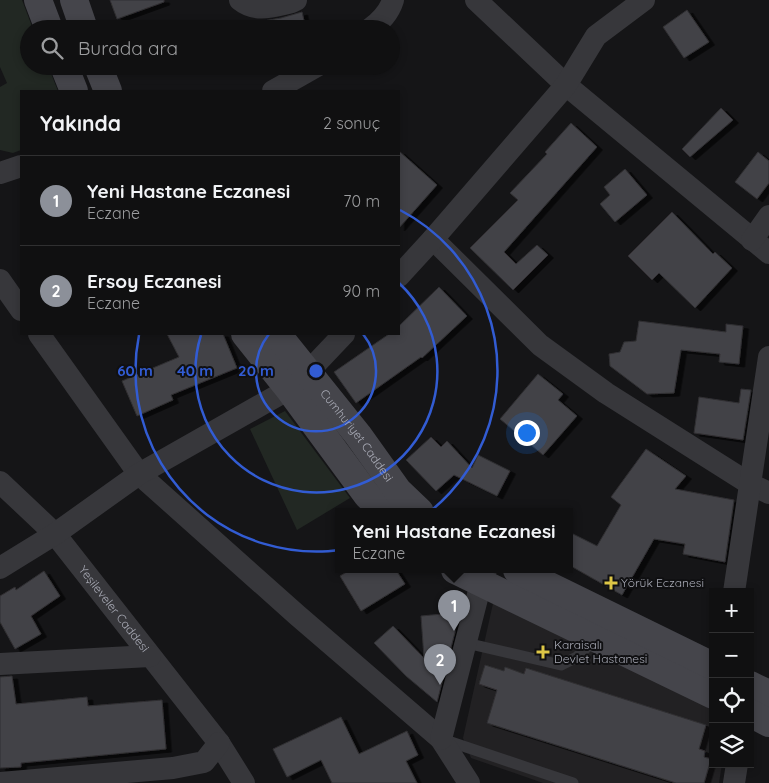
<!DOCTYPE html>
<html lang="tr">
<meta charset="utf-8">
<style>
:root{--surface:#101011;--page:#19191a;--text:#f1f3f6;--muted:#9c9d9f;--line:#303031;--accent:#8c9099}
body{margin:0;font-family:Quicksand,sans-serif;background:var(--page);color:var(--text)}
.controls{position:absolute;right:15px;bottom:15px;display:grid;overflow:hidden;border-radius:0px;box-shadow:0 2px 8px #0003}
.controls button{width:45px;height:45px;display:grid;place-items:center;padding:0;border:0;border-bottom:1px solid var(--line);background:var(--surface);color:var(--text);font:25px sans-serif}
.you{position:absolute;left:526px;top:432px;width:18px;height:18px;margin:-12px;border:4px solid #fff;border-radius:50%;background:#1a73e8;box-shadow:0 0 0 8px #1a73e833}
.badge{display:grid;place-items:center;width:32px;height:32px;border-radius:50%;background:var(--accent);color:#fff;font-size:16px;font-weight:700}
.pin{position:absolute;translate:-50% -41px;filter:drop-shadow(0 1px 2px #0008)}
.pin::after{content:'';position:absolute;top:26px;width:18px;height:15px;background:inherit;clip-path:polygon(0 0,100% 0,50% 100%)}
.popup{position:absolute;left:335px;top:508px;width:238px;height:65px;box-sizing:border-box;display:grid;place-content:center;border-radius:0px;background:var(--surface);filter:drop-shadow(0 1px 4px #0005);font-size:16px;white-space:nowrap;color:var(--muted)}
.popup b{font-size:19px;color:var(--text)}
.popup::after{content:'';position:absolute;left:50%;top:100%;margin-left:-10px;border:10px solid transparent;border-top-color:var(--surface)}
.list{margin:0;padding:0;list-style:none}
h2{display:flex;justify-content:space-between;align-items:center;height:65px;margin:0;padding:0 20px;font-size:21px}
h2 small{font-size:16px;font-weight:400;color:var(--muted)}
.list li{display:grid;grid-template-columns:32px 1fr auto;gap:15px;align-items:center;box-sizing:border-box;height:90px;padding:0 20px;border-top:1px solid var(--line)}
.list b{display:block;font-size:19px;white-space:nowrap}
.list p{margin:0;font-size:16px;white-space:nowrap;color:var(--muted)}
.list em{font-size:16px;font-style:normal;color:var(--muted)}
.icon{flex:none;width:28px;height:28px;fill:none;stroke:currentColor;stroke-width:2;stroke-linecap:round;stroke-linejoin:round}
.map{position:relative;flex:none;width:769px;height:783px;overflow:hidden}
.search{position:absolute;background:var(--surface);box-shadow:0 2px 8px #0003;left:20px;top:20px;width:380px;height:55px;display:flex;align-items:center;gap:12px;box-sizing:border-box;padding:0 18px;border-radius:28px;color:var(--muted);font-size:19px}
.panel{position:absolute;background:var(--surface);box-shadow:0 2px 8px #0003;left:20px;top:90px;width:380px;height:245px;border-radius:0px}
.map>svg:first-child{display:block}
.built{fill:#222123}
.green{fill:#222823}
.building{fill:#424246;stroke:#302f32;filter:url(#shadow)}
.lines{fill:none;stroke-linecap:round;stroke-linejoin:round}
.lane{stroke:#37373b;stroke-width:11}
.street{stroke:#37373b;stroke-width:22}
.secondary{stroke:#45454b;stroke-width:28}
.ring{fill:none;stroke:#325cd3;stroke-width:2.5}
.poi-dot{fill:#ddc646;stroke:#101012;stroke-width:2}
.labels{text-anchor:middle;stroke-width:4;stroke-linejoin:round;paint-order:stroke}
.street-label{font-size:12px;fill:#a8aab5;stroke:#101012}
.poi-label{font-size:12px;fill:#a8aab5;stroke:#101012;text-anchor:start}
.centre{fill:#325cd3;stroke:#101012;stroke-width:2.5}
.ring-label{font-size:15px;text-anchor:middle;font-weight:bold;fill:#325cd3;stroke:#101012;stroke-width:4;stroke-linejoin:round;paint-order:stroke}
</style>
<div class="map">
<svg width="769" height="783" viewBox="0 0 769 783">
<defs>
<filter id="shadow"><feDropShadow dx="5.5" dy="3" stdDeviation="0" flood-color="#0009"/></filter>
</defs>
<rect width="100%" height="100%" fill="#151517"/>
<path class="built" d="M 494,599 L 713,705 L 713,764 L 722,764 L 719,783 L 543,783 L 471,758 L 463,738 Z"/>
<path class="green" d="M 0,0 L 22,0 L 33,29 L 29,29 L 29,66 L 48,66 L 58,91 L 21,91 L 21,150 L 13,153 L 0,150 L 0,87 L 7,83 L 0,67 Z
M 285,411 L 350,498 L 297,530 L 250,429 Z"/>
<path class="building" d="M 110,0 L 164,0 L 164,2 L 117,19 Z
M 687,10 L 709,42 L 684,58 L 663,27 Z
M 302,12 L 306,29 L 266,29 L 263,21 L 281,18 Z
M 721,108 L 733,120 L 690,157 L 682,149 Z
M 571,123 L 597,147 L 504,252 L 516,264 L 537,245 L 548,255 L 513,290 L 470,248 L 518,200 L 510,193 L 547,154 L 545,152 Z
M 399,151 L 437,185 L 399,228 Z
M 758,152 L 769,161 L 769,183 L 757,199 L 735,182 Z
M 625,169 L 647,195 L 615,222 L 600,204 L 610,195 L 604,187 Z
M 672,212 L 713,254 L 715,252 L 732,268 L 695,308 L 659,273 L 652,280 L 628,256 Z
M 439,287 L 467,316 L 422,358 L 421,357 L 356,403 L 334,372 L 389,334 L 399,334 L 399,326 Z
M 639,321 L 726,332 L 726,324 L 743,326 L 739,364 L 719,362 L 720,354 L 681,350 L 674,393 L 647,394 L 610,366 L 609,354 L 620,352 L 624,342 L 636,341 Z
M 167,334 L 223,334 L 237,368 L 171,395 L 173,400 L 137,416 L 122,381 L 179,357 Z
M 538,374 L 563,394 L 558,400 L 577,416 L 543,455 L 500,419 Z
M 741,389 L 751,390 L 743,440 L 694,433 L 699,397 L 739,403 Z
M 431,437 L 441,447 L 447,441 L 472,468 L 478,455 L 510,471 L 497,496 L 454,475 L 436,491 L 406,460 Z
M 646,449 L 686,476 L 675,489 L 734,500 L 725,562 L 683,554 L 685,544 L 654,539 L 622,595 L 569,565 L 569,532 L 597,546 L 621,505 L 611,497 Z
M 350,570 L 396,570 L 405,584 L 361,611 L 340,576 Z
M 44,571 L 60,596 L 31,616 L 41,634 L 15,649 L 0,622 L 0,596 L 15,587 L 16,590 Z
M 454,613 L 455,632 L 437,702 L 406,676 L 374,643 L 393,626 L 424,658 L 421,616 Z
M 485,665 L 504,671 L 505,667 L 524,674 L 526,668 L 706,725 L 699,749 L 705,751 L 704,757 L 711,759 L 704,783 L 676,783 L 487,723 L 497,690 L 479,684 Z
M 12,676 L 16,704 L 87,697 L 88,706 L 162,700 L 166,749 L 21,763 L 21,767 L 0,768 L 0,677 Z
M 341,717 L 359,754 L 407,731 L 418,755 L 406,761 L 417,783 L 332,783 L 321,760 L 287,777 L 273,749 Z"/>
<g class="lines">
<path class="lane" d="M 466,643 L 561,665 L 577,657 L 596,638
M 445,740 L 573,783"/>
<g class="street">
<path d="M 240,0 C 256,13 274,6 292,2 L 296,0"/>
<path d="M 476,0 L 566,85 L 769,253"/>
<path d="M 370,29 C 381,21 389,13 393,0"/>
<path d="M 273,91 L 317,66"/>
<path d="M 0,173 L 21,166"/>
<path d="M 433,239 L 540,345 L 606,393 L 750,484 L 769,493"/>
<path d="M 752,240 L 769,216"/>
<path d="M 399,276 L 433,239 L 566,85 L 596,36 L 644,0"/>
<path d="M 0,280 L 21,310"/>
<path d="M 39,334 L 139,474 L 297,615 L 441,739 L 469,783"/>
<path d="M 308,372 L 344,334"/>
<path id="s1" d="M 0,482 L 55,534 L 219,743 L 244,783"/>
<path d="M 0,568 L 55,534 L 139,474 L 289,389"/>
<path d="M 734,592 L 769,357"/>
<path d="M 0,664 L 150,656"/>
<path d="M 441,739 L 481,583 L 486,570"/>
<path d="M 0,783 L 173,768 L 204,762 L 219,743"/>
<path d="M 734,783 L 737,764"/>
</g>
<g class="secondary">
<path d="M 38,0 L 49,29"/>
<path d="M 74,0 L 84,29"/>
<path d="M 64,66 L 74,91"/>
<path d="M 98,66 L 108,91"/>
<path d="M 245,334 L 289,389 L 367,495 L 384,512"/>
<path id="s2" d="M 277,334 L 358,435 L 398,491 L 420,512"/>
<path d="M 455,570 L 713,695"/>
<path d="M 517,570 L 713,666"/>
<path d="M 750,685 L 769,694"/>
<path d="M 750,713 L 769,723"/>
</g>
</g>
<g class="ring">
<path d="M363 334A60 60 0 1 1 269 334"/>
<path d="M399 283A121 121 0 1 1 201 335"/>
<path d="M400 210A181 181 0 1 1 139 335"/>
</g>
<g class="poi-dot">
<path d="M608.5 575.5h5v5h5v5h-5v5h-5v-5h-5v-5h5z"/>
<path d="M540.5 644.5h5v5h5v5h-5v5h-5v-5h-5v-5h5z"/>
</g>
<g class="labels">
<g class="street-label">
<text dy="4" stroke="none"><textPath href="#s2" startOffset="129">Cumhuriyet Caddesi</textPath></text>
<text dy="4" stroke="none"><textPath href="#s1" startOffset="171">Yeşileveler Caddesi</textPath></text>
</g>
<g class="poi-label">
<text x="621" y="587">Yörük Eczanesi</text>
<text x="554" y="649">Karaisalı<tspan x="554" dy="14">Devlet Hastanesi</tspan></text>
</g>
</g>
<circle cx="316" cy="371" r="8" class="centre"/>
<g class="ring-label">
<text x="135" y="376">60 m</text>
<text x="195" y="376">40 m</text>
<text x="256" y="376">20 m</text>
</g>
</svg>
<div class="controls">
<button>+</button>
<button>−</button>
<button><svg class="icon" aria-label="locate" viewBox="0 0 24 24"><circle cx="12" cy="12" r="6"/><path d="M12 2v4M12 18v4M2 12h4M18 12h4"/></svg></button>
<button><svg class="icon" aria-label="layers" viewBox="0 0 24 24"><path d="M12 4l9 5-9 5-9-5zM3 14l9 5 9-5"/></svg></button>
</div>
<div class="you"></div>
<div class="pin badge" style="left:454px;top:631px">1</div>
<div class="popup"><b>Yeni Hastane Eczanesi</b>Eczane</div>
<div class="pin badge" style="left:440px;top:685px">2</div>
<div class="search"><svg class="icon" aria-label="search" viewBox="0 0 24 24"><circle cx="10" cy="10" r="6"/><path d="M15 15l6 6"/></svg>Burada ara</div>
<section class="panel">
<h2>Yakında<small>2 sonuç</small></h2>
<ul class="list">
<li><span class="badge">1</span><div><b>Yeni Hastane Eczanesi</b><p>Eczane</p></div><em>70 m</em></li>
<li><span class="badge">2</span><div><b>Ersoy Eczanesi</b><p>Eczane</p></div><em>90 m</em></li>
</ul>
</section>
</div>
